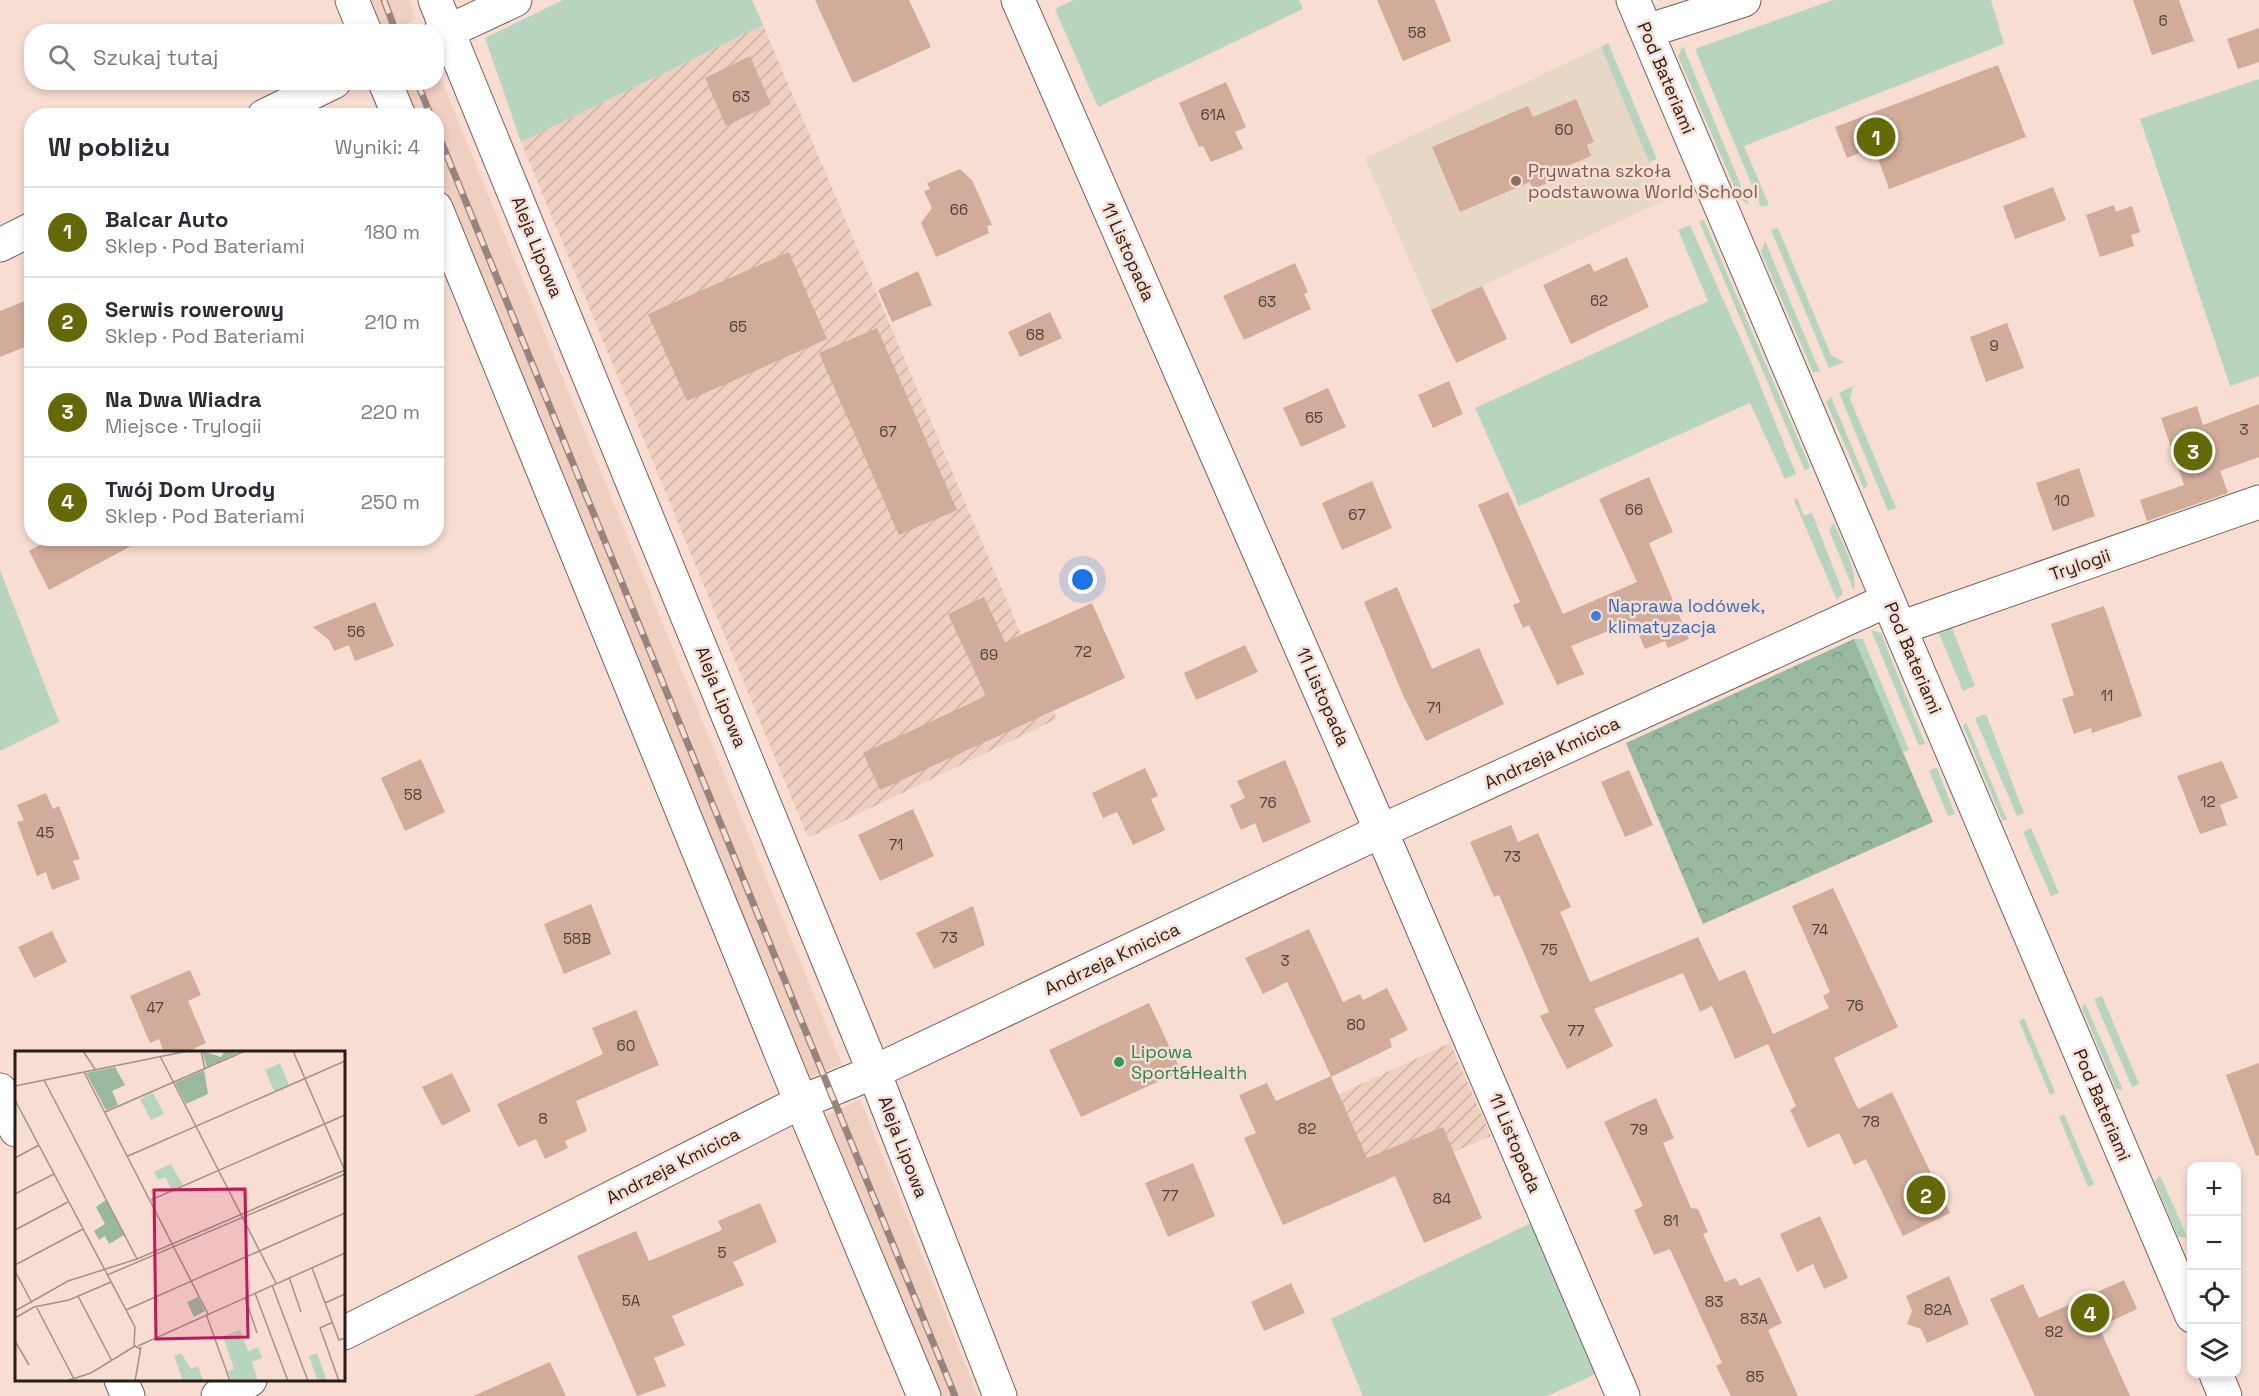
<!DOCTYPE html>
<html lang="pl">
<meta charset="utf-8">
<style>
:root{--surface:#fff;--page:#f2f2f3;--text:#2b2b33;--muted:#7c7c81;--line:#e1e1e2;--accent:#646908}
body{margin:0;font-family:"Space Grotesk",sans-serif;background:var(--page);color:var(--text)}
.controls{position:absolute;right:18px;bottom:18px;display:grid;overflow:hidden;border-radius:12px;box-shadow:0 3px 9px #0003}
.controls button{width:54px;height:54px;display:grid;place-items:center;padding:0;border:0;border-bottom:2px solid var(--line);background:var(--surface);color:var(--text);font:30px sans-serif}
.you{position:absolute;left:1083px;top:580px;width:21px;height:21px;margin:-15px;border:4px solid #fff;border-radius:50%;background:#1a73e8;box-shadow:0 0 0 9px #1a73e833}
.badge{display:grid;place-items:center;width:39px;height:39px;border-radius:50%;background:var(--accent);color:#fff;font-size:20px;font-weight:700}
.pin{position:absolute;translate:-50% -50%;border:3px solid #fff;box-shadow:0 2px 6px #0006}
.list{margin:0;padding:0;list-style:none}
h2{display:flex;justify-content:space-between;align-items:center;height:78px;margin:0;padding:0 24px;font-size:26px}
h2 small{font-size:20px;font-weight:400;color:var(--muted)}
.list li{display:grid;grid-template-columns:39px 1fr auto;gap:18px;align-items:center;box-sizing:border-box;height:90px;padding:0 24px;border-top:2px solid var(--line)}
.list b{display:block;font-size:22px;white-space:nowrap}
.list p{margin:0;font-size:20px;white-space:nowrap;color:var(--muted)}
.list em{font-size:20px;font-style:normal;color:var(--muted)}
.icon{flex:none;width:33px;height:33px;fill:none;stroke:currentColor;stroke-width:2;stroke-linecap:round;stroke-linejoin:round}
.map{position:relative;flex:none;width:2259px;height:1396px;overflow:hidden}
.search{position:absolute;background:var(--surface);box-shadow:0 3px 9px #0003;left:24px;top:24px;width:420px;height:66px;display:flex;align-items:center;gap:15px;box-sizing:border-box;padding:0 21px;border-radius:24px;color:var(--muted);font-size:22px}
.panel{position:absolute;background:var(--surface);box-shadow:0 3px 9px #0003;left:24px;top:108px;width:420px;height:438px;border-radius:24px}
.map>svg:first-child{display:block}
.industrial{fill:url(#industrial-furrows)}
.education{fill:#e6d8c5}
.built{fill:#efcfc0}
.grass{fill:#b7d5be}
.forest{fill:url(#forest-crowns)}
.building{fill:#d2ac9a}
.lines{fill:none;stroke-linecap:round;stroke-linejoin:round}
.street-casing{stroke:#776157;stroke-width:35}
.secondary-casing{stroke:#776157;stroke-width:35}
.street{stroke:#fff;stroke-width:33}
.secondary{stroke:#fff;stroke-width:33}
.rail-casing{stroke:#97857d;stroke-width:7}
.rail{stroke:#f8ded2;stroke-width:4.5;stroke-dasharray:14;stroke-linecap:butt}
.education-dot{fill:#8d6e63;stroke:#f8ded2;stroke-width:2}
.shop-dot{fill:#3f7fe0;stroke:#f8ded2;stroke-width:2}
.leisure-dot{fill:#2e9e5b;stroke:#f8ded2;stroke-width:2}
.labels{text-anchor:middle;stroke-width:5;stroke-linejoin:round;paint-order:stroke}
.number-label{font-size:15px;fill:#514139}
.street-label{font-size:18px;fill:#261d19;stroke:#f8ded2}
.education-label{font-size:18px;fill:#785e54;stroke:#f8ded2;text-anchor:start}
.shop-label{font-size:18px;fill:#366cbe;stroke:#f8ded2;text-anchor:start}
.leisure-label{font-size:18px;fill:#27864d;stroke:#f8ded2;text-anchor:start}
.inset-road{fill:none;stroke:#a49188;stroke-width:1.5}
.view{fill:#c2185b;fill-opacity:0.15;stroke:#c2185b;stroke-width:3}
.inset-edge{fill:none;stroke:#261d19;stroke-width:3}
</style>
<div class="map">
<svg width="2259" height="1396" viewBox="0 0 2259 1396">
<defs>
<pattern id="industrial-furrows" width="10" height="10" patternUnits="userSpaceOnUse" patternTransform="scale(1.5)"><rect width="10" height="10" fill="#efcfc0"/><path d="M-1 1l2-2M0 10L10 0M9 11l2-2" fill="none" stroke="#cdb1a4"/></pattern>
<pattern id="forest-crowns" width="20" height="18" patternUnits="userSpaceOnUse" patternTransform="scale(1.5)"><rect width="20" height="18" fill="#98b9a0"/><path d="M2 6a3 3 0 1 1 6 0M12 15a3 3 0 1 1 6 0" fill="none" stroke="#7c9682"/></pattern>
</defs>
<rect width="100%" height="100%" fill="#f8ded2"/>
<path class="industrial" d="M 763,25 L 1057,719 L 808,838 L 521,142 Z
M 1450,1043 L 1491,1136 L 1283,1225 L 1244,1138 Z"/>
<path class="education" d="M 1601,47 L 1665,200 L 1431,310 L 1365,158 Z"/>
<path class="built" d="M 360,0 L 409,0 L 416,19 L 390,31 L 373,31 Z
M 437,69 L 842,1064 L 804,1080 L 437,189 L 436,116 L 406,115 L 392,83 L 436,82 Z
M 860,1099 L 978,1396 L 942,1396 L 826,1116 Z"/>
<path class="grass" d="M 563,0 L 752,0 L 763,25 L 521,142 L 485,38 Z
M 1073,0 L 1299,0 L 1303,9 L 1098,107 L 1055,9 Z
M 1833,0 L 1991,0 L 2004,44 L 1744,146 L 1769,205 L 1761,207 L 1695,49 Z
M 1608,43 L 1657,159 L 1649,162 L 1601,47 Z
M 1683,46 L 1749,205 L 1739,198 L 1678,56 Z
M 2259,79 L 2259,376 L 2230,386 L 2140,119 Z
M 1704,220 L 1810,467 L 1805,471 L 1699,221 Z
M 1690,225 L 1751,362 L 1796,474 L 1785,479 L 1750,403 L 1519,506 L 1475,408 L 1708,301 L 1678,230 Z
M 1778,228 L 1831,355 L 1844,362 L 1829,368 L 1771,230 Z
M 1765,241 L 1820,372 L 1813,372 L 1761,252 Z
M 1853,386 L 1850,399 L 1896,508 L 1888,511 L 1839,393 Z
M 1831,397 L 1868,485 L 1864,489 L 1826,402 Z
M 1797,498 L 1804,516 L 1812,513 L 1843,593 L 1837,600 L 1794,500 Z
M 1834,523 C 1842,544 1858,568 1854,591 L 1829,530 Z
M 0,570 L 59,722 L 0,751 Z
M 1952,628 L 1975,686 L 1963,691 L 1938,631 Z
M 1871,630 L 1881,633 L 1925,744 L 1919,746 Z
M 1854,639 L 1863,639 L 1909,750 L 1902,752 Z
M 1986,714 L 2024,813 L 2017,816 L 1975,718 Z
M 1966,722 L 2007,820 L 2002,820 L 1963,726 Z
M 1934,768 L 1937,768 L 1955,814 L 1948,816 L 1929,771 Z
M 2031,828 L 2059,893 L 2051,896 L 2023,832 Z
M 2102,996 L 2139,1084 L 2132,1087 L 2094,999 Z
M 2085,1003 L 2123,1090 L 2116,1089 L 2082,1008 Z
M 2024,1018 L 2055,1092 L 2050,1095 L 2019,1021 Z
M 2064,1114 L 2094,1184 L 2088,1187 L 2059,1117 Z
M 2160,1175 L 2187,1237 L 2178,1237 L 2155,1182 Z
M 1531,1223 L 1596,1374 L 1547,1396 L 1363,1396 L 1331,1319 Z"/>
<path class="forest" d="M 1854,639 L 1933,822 L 1703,924 L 1626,743 Z"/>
<path class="building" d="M 815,0 L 909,0 L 931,47 L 853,83 Z
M 1377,0 L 1435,0 L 1451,41 L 1403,61 Z
M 2133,0 L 2179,0 L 2194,41 L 2152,55 Z
M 2259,28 L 2259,62 L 2238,69 L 2227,39 Z
M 750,56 L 771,104 L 726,126 L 705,78 Z
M 1998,65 L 2026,137 L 1889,189 L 1874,147 L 1847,158 L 1835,127 Z
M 1226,82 L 1246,127 L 1235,132 L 1243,149 L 1211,162 L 1203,146 L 1199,147 L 1179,103 Z
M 1576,99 L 1594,142 L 1587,145 L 1591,156 L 1555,171 L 1559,178 L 1533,189 L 1530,182 L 1460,212 L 1432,147 L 1528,106 L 1533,117 Z
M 960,169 L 972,180 L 992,225 L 987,226 L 989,233 L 936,257 L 921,223 L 932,208 L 924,191 L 930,189 L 927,183 Z
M 2053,187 L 2066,220 L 2015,239 L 2003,206 Z
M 2114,205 L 2116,212 L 2132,206 L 2140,232 L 2131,235 L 2134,246 L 2100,257 L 2086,215 Z
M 789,252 L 827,339 L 687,401 L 648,314 Z
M 1627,257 L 1649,307 L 1571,344 L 1543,285 L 1590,263 L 1594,272 Z
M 1295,263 L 1308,292 L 1304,294 L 1311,309 L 1244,340 L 1223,296 Z
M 918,271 L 932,305 L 892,322 L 878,290 Z
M 1482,286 L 1507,339 L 1456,363 L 1431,310 Z
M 32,298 L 32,344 L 0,357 L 0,311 Z
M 1050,312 L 1062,338 L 1020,357 L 1008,332 Z
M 2007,323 L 2024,368 L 1986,382 L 1970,337 Z
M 877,328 L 957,510 L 899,535 L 819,353 Z
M 1449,381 L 1463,414 L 1433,428 L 1418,395 Z
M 1328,388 L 1346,427 L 1301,447 L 1283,408 Z
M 2259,404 L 2259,457 L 2220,471 L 2228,493 L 2147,521 L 2140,500 L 2184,485 L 2161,418 L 2197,406 L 2203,425 Z
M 2079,468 L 2095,516 L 2053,531 L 2036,483 Z
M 1649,477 L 1673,532 L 1649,543 L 1689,639 L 1668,648 L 1665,641 L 1645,649 L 1633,621 L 1571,646 L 1584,674 L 1557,685 L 1529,625 L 1523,628 L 1513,605 L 1520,602 L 1478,505 L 1508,492 L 1563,614 L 1637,582 L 1599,499 Z
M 1372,481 L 1392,528 L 1342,550 L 1322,503 Z
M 53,538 L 146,538 L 49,590 L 29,551 Z
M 1397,587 L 1432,669 L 1479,648 L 1504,704 L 1426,741 L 1403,695 L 1364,602 Z
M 984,597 L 1005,642 L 1092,603 L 1125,678 L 880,790 L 863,753 L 986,696 L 948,614 Z
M 375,602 L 394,646 L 355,661 L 349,645 L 334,651 L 329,640 L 313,627 Z
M 2104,606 L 2142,716 L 2092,733 L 2091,728 L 2074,734 L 2062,699 L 2074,695 L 2051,624 Z
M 1245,645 L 1258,672 L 1196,700 L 1184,673 Z
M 421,759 L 445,812 L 405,831 L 381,778 Z
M 1285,760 L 1311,822 L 1263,843 L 1255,823 L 1241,830 L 1230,805 L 1245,798 L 1237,781 Z
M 2222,761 L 2238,798 L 2220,805 L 2227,825 L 2200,834 L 2177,776 Z
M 1145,768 L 1158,796 L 1151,799 L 1165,830 L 1133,845 L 1117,812 L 1103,818 L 1092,793 Z
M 1629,770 L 1653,825 L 1625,837 L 1601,782 Z
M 46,793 L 53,809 L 59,806 L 80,859 L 73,861 L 80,879 L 52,890 L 46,872 L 37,876 L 17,822 L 24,820 L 17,805 Z
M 913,809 L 934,856 L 880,881 L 858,835 Z
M 1511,825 L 1518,842 L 1538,833 L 1571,907 L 1560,912 L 1590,982 L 1698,937 L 1719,981 L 1745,970 L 1773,1034 L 1829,1008 L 1823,996 L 1830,992 L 1792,906 L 1833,888 L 1898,1027 L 1834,1058 L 1858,1109 L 1892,1092 L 1950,1213 L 1903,1236 L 1866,1159 L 1854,1165 L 1839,1133 L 1808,1148 L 1790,1110 L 1796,1106 L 1768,1044 L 1735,1059 L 1712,1006 L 1700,1012 L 1683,973 L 1594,1009 L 1613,1046 L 1567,1069 L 1540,1016 L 1549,1012 L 1499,895 L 1494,897 L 1470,842 Z
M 591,904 L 611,954 L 564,974 L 544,924 Z
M 973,906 L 985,945 L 934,969 L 916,933 Z
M 1309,929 L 1343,1002 L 1360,994 L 1363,1000 L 1387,988 L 1408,1030 L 1390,1039 L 1392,1047 L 1331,1077 L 1367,1158 L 1443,1127 L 1482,1218 L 1424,1243 L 1395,1176 L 1283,1225 L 1244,1138 L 1256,1133 L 1239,1095 L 1267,1083 L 1276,1101 L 1331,1076 L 1287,982 L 1263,994 L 1245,958 Z
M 52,931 L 67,962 L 34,978 L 18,947 Z
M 190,970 L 201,995 L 188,1001 L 206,1043 L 185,1053 L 164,1053 L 159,1039 L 150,1043 L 130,996 Z
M 1149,1003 L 1181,1071 L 1081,1117 L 1049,1050 Z
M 636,1010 L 659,1065 L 576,1101 L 587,1131 L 565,1141 L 568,1148 L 545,1159 L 536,1139 L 518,1147 L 497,1104 L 603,1054 L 592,1028 Z
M 2259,1063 L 2259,1155 L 2256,1156 L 2226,1075 Z
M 452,1073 L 471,1111 L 442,1126 L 422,1087 Z
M 1656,1098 L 1674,1138 L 1663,1143 L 1691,1208 L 1698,1209 L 1708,1232 L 1703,1234 L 1725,1282 L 1736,1278 L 1740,1286 L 1760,1277 L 1782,1323 L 1768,1330 L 1798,1396 L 1731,1396 L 1716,1366 L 1722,1363 L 1670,1249 L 1654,1255 L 1634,1210 L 1643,1206 L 1604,1122 Z
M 1193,1163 L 1215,1216 L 1168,1237 L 1145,1183 Z
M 760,1203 L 777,1242 L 733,1262 L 744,1285 L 672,1316 L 685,1345 L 654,1358 L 666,1386 L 637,1396 L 577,1256 L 636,1231 L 649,1261 L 722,1230 L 718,1221 Z
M 1820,1216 L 1848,1278 L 1824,1289 L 1813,1264 L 1797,1272 L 1780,1234 Z
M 1949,1276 L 1969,1324 L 1927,1343 L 1921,1329 L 1907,1324 L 1912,1311 L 1906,1296 Z
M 2124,1280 L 2137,1309 L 2099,1327 L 2130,1396 L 2035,1396 L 1990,1299 L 2023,1284 L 2039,1318 Z
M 1291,1283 L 1305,1313 L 1264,1331 L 1251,1302 Z
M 550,1362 L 566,1396 L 473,1396 Z"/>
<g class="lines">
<defs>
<path id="street" d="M 352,0 L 365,32
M 435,0 L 874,1072 L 1000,1396
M 1018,0 L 1381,831 L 1623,1396
M 1647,31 L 1744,0
M 436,37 L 515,0
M 385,82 L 399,116
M 264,116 L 334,82
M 436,208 L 801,1102 L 924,1396
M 0,245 L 32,229
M 1900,628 L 2259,502
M 0,1090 L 16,1130
M 344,1333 L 801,1102 L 874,1072 L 1381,831 L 1888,600
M 121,1380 L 128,1396
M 218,1396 L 250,1380"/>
<path id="secondary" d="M 1633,0 L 2192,1316
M 2216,1374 L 2225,1396"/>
</defs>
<use href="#street" class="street-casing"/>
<use href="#secondary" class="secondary-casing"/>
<use href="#street" class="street"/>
<use href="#secondary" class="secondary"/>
<defs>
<path id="rail" d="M 384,0 L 396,32
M 417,82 L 431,116
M 436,129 L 955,1396"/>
</defs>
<use href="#rail" class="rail-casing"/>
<use href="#rail" class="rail"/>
</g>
<circle class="education-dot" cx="1516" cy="181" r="6"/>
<circle class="shop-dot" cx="1596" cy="616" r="6"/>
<circle class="leisure-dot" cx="1119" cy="1062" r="6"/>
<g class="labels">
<g class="number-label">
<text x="2163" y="26">6</text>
<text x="1417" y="38">58</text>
<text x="741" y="102">63</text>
<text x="1213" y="120">61A</text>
<text x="1564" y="135">60</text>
<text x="959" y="215">66</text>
<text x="1599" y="306">62</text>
<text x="1267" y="307">63</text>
<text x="738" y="332">65</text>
<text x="1035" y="340">68</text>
<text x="1994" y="351">9</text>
<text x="1314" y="423">65</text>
<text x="2244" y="435">3</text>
<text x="888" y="437">67</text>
<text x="2062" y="506">10</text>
<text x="1634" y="515">66</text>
<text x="1357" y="520">67</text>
<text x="356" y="637">56</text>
<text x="1083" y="657">72</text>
<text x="989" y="660">69</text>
<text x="2107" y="701">11</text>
<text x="1434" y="713">71</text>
<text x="413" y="800">58</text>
<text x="2208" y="807">12</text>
<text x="1268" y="808">76</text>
<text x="45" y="838">45</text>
<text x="896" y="850">71</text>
<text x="1512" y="862">73</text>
<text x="1820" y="935">74</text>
<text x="949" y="943">73</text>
<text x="577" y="944">58B</text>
<text x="1549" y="955">75</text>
<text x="1285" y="966">3</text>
<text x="1855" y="1011">76</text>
<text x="155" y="1013">47</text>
<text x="1356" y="1030">80</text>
<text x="1576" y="1036">77</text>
<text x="626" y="1051">60</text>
<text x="543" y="1124">8</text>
<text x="1871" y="1127">78</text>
<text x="1307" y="1134">82</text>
<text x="1639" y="1135">79</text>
<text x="1170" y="1201">77</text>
<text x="1442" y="1204">84</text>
<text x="1671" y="1226">81</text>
<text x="722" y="1258">5</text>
<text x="631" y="1306">5A</text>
<text x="1714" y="1307">83</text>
<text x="1938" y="1315">82A</text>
<text x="1754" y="1324">83A</text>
<text x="2054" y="1337">82</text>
<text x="1755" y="1382">85</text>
</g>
<g class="street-label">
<text transform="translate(1666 78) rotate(67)" y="6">Pod Bateriami</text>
<text transform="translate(537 247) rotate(68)" y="6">Aleja Lipowa</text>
<text transform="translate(1128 252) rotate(66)" y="6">11 Listopada</text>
<text transform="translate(2080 565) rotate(-19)" y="6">Trylogii</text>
<text transform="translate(1913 658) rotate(67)" y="6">Pod Bateriami</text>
<text transform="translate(721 697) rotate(68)" y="6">Aleja Lipowa</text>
<text transform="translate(1323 697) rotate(66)" y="6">11 Listopada</text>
<text transform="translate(1552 753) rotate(-25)" y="6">Andrzeja Kmicica</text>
<text transform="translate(1112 959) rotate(-25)" y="6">Andrzeja Kmicica</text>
<text transform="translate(2102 1105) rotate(67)" y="6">Pod Bateriami</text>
<text transform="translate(1515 1143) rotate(67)" y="6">11 Listopada</text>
<text transform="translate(903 1147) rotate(69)" y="6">Aleja Lipowa</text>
<text transform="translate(673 1166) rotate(-27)" y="6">Andrzeja Kmicica</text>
</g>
<g class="education-label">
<text x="1528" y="177">Prywatna szkoła<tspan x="1528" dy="21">podstawowa World School</tspan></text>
</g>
<g class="shop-label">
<text x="1608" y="612">Naprawa lodówek,<tspan x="1608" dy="21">klimatyzacja</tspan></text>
</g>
<g class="leisure-label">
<text x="1131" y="1058">Lipowa<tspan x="1131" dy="21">Sport&amp;Health</tspan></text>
</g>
</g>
<g transform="translate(15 1051)">
<rect width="330" height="330" fill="#f8ded2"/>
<path d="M 265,12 L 274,34 L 259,40 L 250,19 ZM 138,42 L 149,63 L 136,69 L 125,48 ZM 156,113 L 168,134 L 157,139 L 150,126 L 143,129 L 139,121 ZM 225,279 L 233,300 L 243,296 L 247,307 L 237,311 L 243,330 L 217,330 L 213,320 L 219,318 L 208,285 ZM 166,302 L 176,318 L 183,315 L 188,329 L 168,330 L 159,305 ZM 302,302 L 312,330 L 303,330 L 301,325 L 294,305 Z" fill="#b7d5be"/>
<path d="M 187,0 L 206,6 L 210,0 L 227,0 L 192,16 ZM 100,16 L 110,34 L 97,40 L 103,54 L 91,59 L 71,22 ZM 189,19 L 193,43 L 171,53 L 160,32 ZM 91,149 L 109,184 L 94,193 L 90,185 L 84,189 L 79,180 L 90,173 L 81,156 ZM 183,246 L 190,260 L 179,266 L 172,251 Z" fill="#98b9a0"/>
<path class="inset-road" d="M 68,0 L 80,18M 186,0 L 190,18M 278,0 L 330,120M 145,5 L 261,232M 69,21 L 193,263M 29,29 L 122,208M 0,35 L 173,0M 0,49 L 120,276 L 119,295M 90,61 L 230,0M 113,105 L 330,10M 0,107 L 24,94M 0,143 L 39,123M 136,149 L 330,64M 0,179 L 53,151M 0,214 L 68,178M 297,217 L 324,289 L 330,287M 0,220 L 17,252M 92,224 L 330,123M 274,226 L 286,261M 257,234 L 293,330M 240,242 L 273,330M 63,245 L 97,310M 230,246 L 242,282M 310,252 L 330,243M 22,257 L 59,328M 111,259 L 330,162M 0,260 L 53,230 L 122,208 L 330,119M 191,263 L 215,330M 0,267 L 19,256 L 54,249 L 96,231M 318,271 L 305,277 L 324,330M 0,290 L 14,314M 123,295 L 330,202M 51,330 L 76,322 L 120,295 L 125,298M 120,330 L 126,296"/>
<path class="view" d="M 230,138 L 233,286 L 141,288 L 139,139 Z"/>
<rect width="330" height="330" class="inset-edge"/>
</g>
</svg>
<div class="controls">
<button>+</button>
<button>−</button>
<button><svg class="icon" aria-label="locate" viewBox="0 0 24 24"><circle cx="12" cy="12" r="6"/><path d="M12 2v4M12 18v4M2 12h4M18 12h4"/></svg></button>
<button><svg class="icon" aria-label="layers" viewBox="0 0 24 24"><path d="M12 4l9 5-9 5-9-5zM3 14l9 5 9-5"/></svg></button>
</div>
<div class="you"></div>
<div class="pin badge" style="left:1876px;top:137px">1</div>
<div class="pin badge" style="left:1926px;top:1195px">2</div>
<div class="pin badge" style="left:2193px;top:451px">3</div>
<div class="pin badge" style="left:2090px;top:1313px">4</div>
<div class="search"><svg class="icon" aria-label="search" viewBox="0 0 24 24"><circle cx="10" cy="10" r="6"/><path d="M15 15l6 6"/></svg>Szukaj tutaj</div>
<section class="panel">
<h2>W pobliżu<small>Wyniki: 4</small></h2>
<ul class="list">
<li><span class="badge">1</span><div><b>Balcar Auto</b><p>Sklep · Pod Bateriami</p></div><em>180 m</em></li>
<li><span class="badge">2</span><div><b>Serwis rowerowy</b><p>Sklep · Pod Bateriami</p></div><em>210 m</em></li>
<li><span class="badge">3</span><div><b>Na Dwa Wiadra</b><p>Miejsce · Trylogii</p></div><em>220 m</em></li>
<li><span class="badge">4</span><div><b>Twój Dom Urody</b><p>Sklep · Pod Bateriami</p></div><em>250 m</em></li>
</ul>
</section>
</div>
